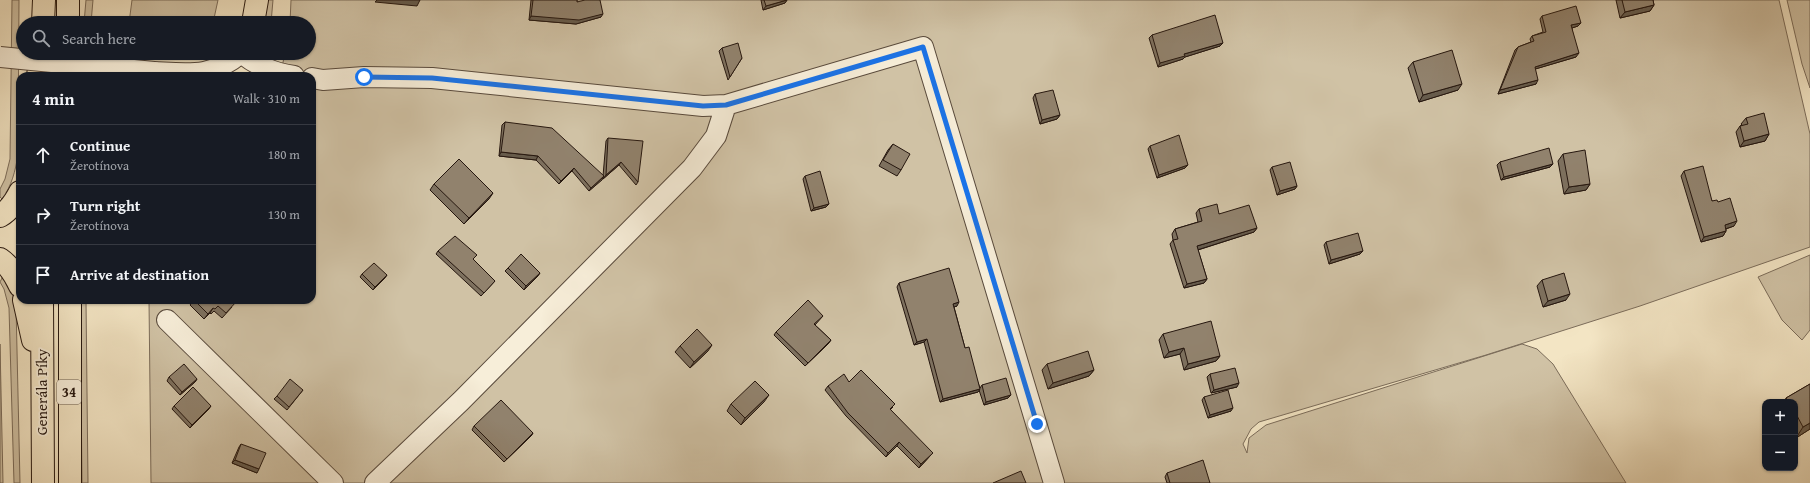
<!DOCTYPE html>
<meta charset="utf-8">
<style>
:root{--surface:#171b24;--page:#20242c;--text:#f1f3f6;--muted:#9ea1a6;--line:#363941}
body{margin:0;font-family:"Gentium Book Plus",serif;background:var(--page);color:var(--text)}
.controls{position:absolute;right:12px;bottom:12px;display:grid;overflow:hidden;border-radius:8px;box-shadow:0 1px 3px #0004}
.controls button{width:36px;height:36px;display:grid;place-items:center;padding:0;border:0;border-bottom:1px solid var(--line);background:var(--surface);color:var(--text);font:20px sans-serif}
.stop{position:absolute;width:12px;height:12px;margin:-9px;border:3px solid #1a73e8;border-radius:50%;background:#fff}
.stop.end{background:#1a73e8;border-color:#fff;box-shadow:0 1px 4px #0008}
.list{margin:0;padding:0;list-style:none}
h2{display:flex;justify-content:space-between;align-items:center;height:52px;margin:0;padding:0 16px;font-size:17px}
h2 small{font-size:13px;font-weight:400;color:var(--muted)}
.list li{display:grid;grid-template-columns:26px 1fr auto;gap:12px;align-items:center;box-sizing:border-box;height:60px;padding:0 16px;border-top:1px solid var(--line)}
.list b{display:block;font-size:15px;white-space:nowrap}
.list p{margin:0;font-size:13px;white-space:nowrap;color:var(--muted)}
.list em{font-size:13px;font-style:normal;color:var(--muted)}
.icon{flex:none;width:22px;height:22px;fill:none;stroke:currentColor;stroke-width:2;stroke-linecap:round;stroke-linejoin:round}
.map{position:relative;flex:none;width:1810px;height:483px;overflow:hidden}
.search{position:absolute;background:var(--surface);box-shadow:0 1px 3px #0004;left:16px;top:16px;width:300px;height:44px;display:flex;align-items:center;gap:10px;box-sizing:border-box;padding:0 14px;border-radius:22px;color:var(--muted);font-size:15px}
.panel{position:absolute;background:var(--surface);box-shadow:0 1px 3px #0004;left:16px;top:72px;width:300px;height:232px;border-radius:12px}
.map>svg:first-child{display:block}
.green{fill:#d0c2a5;stroke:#7b6c5a}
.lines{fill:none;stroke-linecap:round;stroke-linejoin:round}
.minor-casing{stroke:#594a3c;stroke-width:22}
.highway-casing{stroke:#26170f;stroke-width:24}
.minor{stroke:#f7eed9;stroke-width:20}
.highway{stroke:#f3e5c4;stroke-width:22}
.minor-bridge-casing{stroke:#594a3c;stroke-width:22;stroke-linecap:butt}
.minor-bridge{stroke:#f7eed9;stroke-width:20}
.wall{fill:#7d705e;stroke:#26170f}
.shaded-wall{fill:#665b4c;stroke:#26170f}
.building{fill:#91826d;stroke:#26170f}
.route{stroke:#1a73e8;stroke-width:5}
.labels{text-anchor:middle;stroke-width:3.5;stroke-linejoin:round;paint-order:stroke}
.shield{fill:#f7eed9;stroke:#65584c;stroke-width:1}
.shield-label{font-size:14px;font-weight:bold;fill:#26170f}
.street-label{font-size:15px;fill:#26170f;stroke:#f7eed9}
</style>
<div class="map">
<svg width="1810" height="483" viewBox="0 0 1810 483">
<rect width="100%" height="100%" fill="#f3e5c4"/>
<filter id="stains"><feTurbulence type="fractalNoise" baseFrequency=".005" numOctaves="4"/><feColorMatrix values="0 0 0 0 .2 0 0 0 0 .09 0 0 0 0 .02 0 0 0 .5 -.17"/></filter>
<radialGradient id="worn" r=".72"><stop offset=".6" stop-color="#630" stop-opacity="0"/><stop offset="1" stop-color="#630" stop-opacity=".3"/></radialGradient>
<path class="green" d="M 12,0 L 19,0 L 18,155 C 15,172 12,185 2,199 L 0,197 L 0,189 L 5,179 L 10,159 Z
M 86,0 L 93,0 L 91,23 L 84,23 Z
M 132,0 L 218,0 L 213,23 L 129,23 Z
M 266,0 L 273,0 L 271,23 L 264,23 Z
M 291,0 L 1779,0 L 1810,134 L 1810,247 L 1640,306 L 1486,355 L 1259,422 L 1251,429 L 1243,444 L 1247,453 L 1249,438 L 1266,425 L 1522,344 L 1537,349 L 1553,364 L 1626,483 L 151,483 L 149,300 L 312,300 L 312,76 L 280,76 L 285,53 L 309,53 L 309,23 L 290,23 Z
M 1787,0 L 1810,0 L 1810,88 L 1802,64 Z
M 20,214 L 20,259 L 18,257 L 17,217 Z
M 1810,255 L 1810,330 L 1802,340 L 1782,320 L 1758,277 Z
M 3,276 L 11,289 L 16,306 L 20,483 L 14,483 L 9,308 L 4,289 L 0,282 Z
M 80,300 L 86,300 L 88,483 L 82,483 Z
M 0,344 L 3,483 L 0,483 Z"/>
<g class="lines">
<defs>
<path id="minor" d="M 241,53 C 258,66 273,73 294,76
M 154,72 C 191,74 211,78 241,53
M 312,78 L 323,80 L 364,77 L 432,78 L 703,106 L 726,105 L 923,47 L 1054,483
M 167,320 L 333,483
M 375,483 L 461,401 L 692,168 L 716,136 L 726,105"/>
<path id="highway" d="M 43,23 L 44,0
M 68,23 L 68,0
M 253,23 L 257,0
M 38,76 L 41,53
M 67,76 L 67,53
M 0,216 C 10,210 15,202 20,192
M 0,259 C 10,266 15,275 20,286
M 24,300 L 33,340
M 42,300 L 43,483
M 70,300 L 70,483"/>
</defs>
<use href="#minor" class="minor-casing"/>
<use href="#highway" class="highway-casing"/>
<use href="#minor" class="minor"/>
<use href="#highway" class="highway"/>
<defs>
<path id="minor-bridge" d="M 0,57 L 154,72"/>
</defs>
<use href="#minor-bridge" class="minor-bridge-casing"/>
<use href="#minor-bridge" class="minor-bridge"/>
</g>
<path class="wall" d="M 531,0 L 577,0 L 577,2 L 601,17 L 576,24 L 529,20 Z
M 761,0 L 787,0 L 785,3 L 763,10 Z
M 1616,0 L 1653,0 L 1654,5 L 1650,11 L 1620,18 Z
M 1542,16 L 1581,23 L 1578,26 L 1572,28 L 1576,57 L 1535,69 L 1536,84 L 1498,94 L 1515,50 L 1518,47 L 1531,42 L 1530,39 L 1532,36 L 1543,32 L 1540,19 Z
M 1152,35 L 1220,46 L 1185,57 L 1183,59 L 1158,67 L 1149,38 Z
M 722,48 L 742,58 L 728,80 L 719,51 Z
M 1413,62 L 1458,90 L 1419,102 L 1408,68 Z
M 1035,94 L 1060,115 L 1057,119 L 1040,124 L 1033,98 Z
M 1746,118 L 1769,134 L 1765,141 L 1740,147 L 1736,132 L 1740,126 L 1742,125 L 1741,124 Z
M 505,122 L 603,176 L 606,141 L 608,138 L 638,182 L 636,185 L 619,165 L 603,179 L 603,178 L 589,191 L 572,171 L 559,184 L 536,160 L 499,156 L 502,125 Z
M 893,144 L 901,170 L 897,176 L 879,166 L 888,150 Z
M 1150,146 L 1185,168 L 1157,178 L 1148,149 Z
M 1563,154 L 1590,184 L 1586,190 L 1564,194 L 1558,161 Z
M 1500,162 L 1550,167 L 1501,180 L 1497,165 Z
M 1272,167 L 1297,186 L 1295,189 L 1277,195 L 1270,170 Z
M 1684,171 L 1712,201 L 1718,202 L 1734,226 L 1726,229 L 1726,231 L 1723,236 L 1701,242 L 1681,176 Z
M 805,176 L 829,204 L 826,207 L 811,211 L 803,179 Z
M 434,184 L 489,199 L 464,224 L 430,190 Z
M 1199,209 L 1219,214 L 1257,228 L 1254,232 L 1198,250 L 1207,279 L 1204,283 L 1184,288 L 1170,244 L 1173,240 L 1172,234 L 1175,229 L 1198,222 L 1196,213 Z
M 1326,242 L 1363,251 L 1360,254 L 1329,264 L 1324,245 Z
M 438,251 L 473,260 L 495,281 L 481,296 L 436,254 Z
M 508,268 L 540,273 L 537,277 L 524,290 L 505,271 Z
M 362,274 L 387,275 L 384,279 L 373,290 L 360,277 Z
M 1542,280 L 1566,300 L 1543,307 L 1537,286 Z
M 899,283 L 957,306 L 954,307 L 965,348 L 980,388 L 982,385 L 1008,398 L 984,405 L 979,390 L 978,392 L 940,402 L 924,342 L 914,345 L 897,287 Z
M 194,300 L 232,307 L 222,318 L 214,311 L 211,314 L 210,313 L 204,319 L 190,305 Z
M 823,316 L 815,325 L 831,340 L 828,344 L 805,366 L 774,335 L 776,332 Z
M 1163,334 L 1220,356 L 1216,361 L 1184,370 L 1180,354 L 1164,358 L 1159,340 Z
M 680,346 L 708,351 L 690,368 L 675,352 Z
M 1047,364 L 1094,370 L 1089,376 L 1048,389 L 1042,370 Z
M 1210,374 L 1237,387 L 1211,393 L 1207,377 Z
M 169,377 L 197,379 L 195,382 L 180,395 L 167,381 Z
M 849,382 L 893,407 L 890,410 L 930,456 L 919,468 L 897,446 L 886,457 L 846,416 L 825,390 L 828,386 Z
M 1810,384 L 1810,429 L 1796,438 L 1795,437 L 1795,402 L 1784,402 L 1786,398 Z
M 303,390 L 287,410 L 274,399 L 277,396 Z
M 1204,397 L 1231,411 L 1208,418 L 1202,400 Z
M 764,402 L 741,425 L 727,411 L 731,404 Z
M 174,406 L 209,409 L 190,428 L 172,409 Z
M 474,426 L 533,433 L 531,436 L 504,462 L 472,430 Z
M 241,444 L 257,473 L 232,463 L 239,447 Z
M 1167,473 L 1210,483 L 1167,483 L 1165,477 Z"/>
<path class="shaded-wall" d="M 377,0 L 420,0 L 417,6 L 375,2 Z
M 787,0 L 785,3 L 763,10 L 766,6 Z
M 1654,5 L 1650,11 L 1620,18 L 1625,12 Z
M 603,14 L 601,17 L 576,24 L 529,20 L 531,16 Z
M 1581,23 L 1578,26 L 1569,29 L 1571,25 Z
M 1223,43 L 1220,46 L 1185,57 L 1183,59 L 1158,67 L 1160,63 L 1184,54 Z
M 1579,53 L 1576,57 L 1532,70 L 1535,67 Z
M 1538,80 L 1536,84 L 1498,94 L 1500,90 Z
M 1462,84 L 1458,90 L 1419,102 L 1423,95 Z
M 1060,115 L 1057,119 L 1040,124 L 1042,120 Z
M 1769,134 L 1765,141 L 1740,147 L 1744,141 Z
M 501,152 L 538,156 L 536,160 L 499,156 Z
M 621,162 L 619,165 L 603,179 L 606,175 Z
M 1553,164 L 1550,167 L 1501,180 L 1504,177 Z
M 1188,165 L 1185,168 L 1157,178 L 1159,175 Z
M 574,168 L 572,171 L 559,184 L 561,181 Z
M 604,176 L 602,180 L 589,191 L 591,188 Z
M 1590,184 L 1586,190 L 1564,194 L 1569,187 Z
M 1297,186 L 1295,189 L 1277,195 L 1280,191 Z
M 493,193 L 489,199 L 464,224 L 469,218 Z
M 829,204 L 826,207 L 811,211 L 814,208 Z
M 1737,221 L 1734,226 L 1722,230 L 1725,225 Z
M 1257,228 L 1254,232 L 1194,251 L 1197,246 Z
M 1726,231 L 1723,236 L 1701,242 L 1704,237 Z
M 1363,251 L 1360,254 L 1329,264 L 1331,260 Z
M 540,273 L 537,277 L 524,290 L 526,286 Z
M 387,275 L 384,279 L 373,290 L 375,287 Z
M 1207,279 L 1204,283 L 1184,288 L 1187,284 Z
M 1570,294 L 1566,300 L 1543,307 L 1548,301 Z
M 959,302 L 957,306 L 951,308 L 953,304 Z
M 213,308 L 210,313 L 204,319 L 208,314 Z
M 927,339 L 924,342 L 914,345 L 917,342 Z
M 831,340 L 828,344 L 805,366 Z
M 712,345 L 708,351 L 690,368 L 694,362 Z
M 1184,348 L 1180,354 L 1164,358 L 1169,352 Z
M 1220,356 L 1216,361 L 1184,370 L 1188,364 Z
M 1094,370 L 1089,376 L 1048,389 L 1053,383 Z
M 197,379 L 195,382 L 180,395 L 182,392 Z
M 1239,383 L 1237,387 L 1211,393 L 1214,390 Z
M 980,389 L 978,392 L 940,402 L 943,399 Z
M 769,395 L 764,402 L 741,425 L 745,418 Z
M 1011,395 L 1008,398 L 984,405 L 986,402 Z
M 211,406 L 209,409 L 190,428 L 192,425 Z
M 1233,408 L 1231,411 L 1208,418 L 1210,415 Z
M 1810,423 L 1810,429 L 1796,438 L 1803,427 Z
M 533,433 L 531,436 L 504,462 Z
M 899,442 L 897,446 L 886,457 L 888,453 Z
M 933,453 L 930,456 L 919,468 L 921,464 Z
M 235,460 L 259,469 L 257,473 L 232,463 Z"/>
<path class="building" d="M 533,0 L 577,0 L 577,2 L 585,0 L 600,0 L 603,14 L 579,20 L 531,16 Z
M 764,0 L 787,0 L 766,6 Z
M 1622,0 L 1653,0 L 1654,5 L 1625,12 Z
M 1576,6 L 1581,23 L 1571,25 L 1579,53 L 1535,67 L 1538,80 L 1500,90 L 1518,47 L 1534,41 L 1532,36 L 1546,32 L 1542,16 Z
M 1215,15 L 1223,43 L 1184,54 L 1185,56 L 1160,63 L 1152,35 Z
M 738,43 L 742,58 L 730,77 L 722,48 Z
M 1452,50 L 1462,84 L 1423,95 L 1413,62 Z
M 1053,90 L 1060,115 L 1042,120 L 1035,94 Z
M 312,104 L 316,108 L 312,111 Z
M 1764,113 L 1769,134 L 1744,141 L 1740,126 L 1748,124 L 1746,118 Z
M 505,122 L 552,128 L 604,176 L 591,188 L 574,168 L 561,181 L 538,156 L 501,152 Z
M 1179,135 L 1188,165 L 1159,175 L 1150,146 Z
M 608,138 L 643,141 L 638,182 L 621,162 L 606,175 Z
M 893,144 L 910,154 L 901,170 L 883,160 Z
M 1549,148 L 1553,164 L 1504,177 L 1500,162 Z
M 1585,150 L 1590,184 L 1569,187 L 1563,154 Z
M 459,159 L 493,193 L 469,218 L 434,184 Z
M 1290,162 L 1297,186 L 1280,191 L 1272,167 Z
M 1703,166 L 1712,201 L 1717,200 L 1718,202 L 1730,198 L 1737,221 L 1725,225 L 1726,231 L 1704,237 L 1684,171 Z
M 820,171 L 829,204 L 814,208 L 805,176 Z
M 1217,204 L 1219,214 L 1249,205 L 1257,228 L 1197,246 L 1207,279 L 1187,284 L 1173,240 L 1178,239 L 1175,229 L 1202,221 L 1199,209 Z
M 1358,233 L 1363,251 L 1331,260 L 1326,242 Z
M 455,236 L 477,255 L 473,259 L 495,281 L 484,293 L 438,251 Z
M 521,254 L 540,273 L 526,286 L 508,268 Z
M 374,263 L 387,275 L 375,287 L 362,274 Z
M 949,268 L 959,302 L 953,304 L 965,348 L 969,347 L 980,389 L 943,399 L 927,339 L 917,342 L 899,283 Z
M 1564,273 L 1570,294 L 1548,301 L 1542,280 Z
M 194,300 L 234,300 L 236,302 L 226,313 L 218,306 L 215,309 L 213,308 L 208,314 Z
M 808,300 L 823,316 L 814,324 L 831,340 L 808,363 L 776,332 Z
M 1211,321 L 1220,356 L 1188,364 L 1184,348 L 1169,352 L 1163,334 Z
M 697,329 L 712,345 L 694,362 L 680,346 Z
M 1088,351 L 1094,370 L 1053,383 L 1047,364 Z
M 184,364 L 197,379 L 182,392 L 169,377 Z
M 1235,368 L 1239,383 L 1214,390 L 1210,374 Z
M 861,370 L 895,404 L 890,409 L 933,453 L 921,464 L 899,442 L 888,453 L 848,413 L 828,386 L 844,374 L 849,382 Z
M 1006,378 L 1011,395 L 986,402 L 982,385 Z
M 290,379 L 303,390 L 289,407 L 277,396 Z
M 755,381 L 769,395 L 745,418 L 731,404 Z
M 1810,384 L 1810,423 L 1803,427 L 1795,412 L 1795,402 L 1789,402 L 1786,398 Z
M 193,387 L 211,406 L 192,425 L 174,406 Z
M 1228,390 L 1233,408 L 1210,415 L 1204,397 Z
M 501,400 L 533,433 L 507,459 L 474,426 Z
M 241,444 L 266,453 L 259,469 L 235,460 Z
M 1203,460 L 1210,483 L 1170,483 L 1167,473 Z
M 1021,471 L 1026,483 L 993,483 Z"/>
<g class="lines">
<path class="route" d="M 364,77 L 432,78 L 703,106 L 726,105 L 923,47 L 1037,424"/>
</g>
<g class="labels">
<rect class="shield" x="57" y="380" width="24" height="24" rx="3"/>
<g class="shield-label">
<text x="69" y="397">34</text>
</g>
<g class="street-label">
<text transform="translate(42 392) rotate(-90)" y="5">Generála Píky</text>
</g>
</g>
<rect width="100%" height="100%" filter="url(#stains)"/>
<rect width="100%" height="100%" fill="url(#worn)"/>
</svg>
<div class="controls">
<button>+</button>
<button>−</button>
</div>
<div class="stop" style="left:364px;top:77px"></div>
<div class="stop end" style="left:1037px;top:424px"></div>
<div class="search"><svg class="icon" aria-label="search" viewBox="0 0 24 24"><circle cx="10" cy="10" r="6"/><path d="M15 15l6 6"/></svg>Search here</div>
<section class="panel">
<h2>4 min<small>Walk · 310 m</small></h2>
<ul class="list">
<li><svg class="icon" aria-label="ahead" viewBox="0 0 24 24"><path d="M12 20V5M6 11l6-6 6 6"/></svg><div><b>Continue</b><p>Žerotínova</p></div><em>180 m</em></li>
<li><svg class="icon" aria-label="right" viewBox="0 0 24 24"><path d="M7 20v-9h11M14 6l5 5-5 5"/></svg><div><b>Turn right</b><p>Žerotínova</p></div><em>130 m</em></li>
<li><svg class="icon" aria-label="arrive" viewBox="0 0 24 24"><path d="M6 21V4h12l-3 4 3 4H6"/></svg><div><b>Arrive at destination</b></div></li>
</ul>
</section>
</div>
